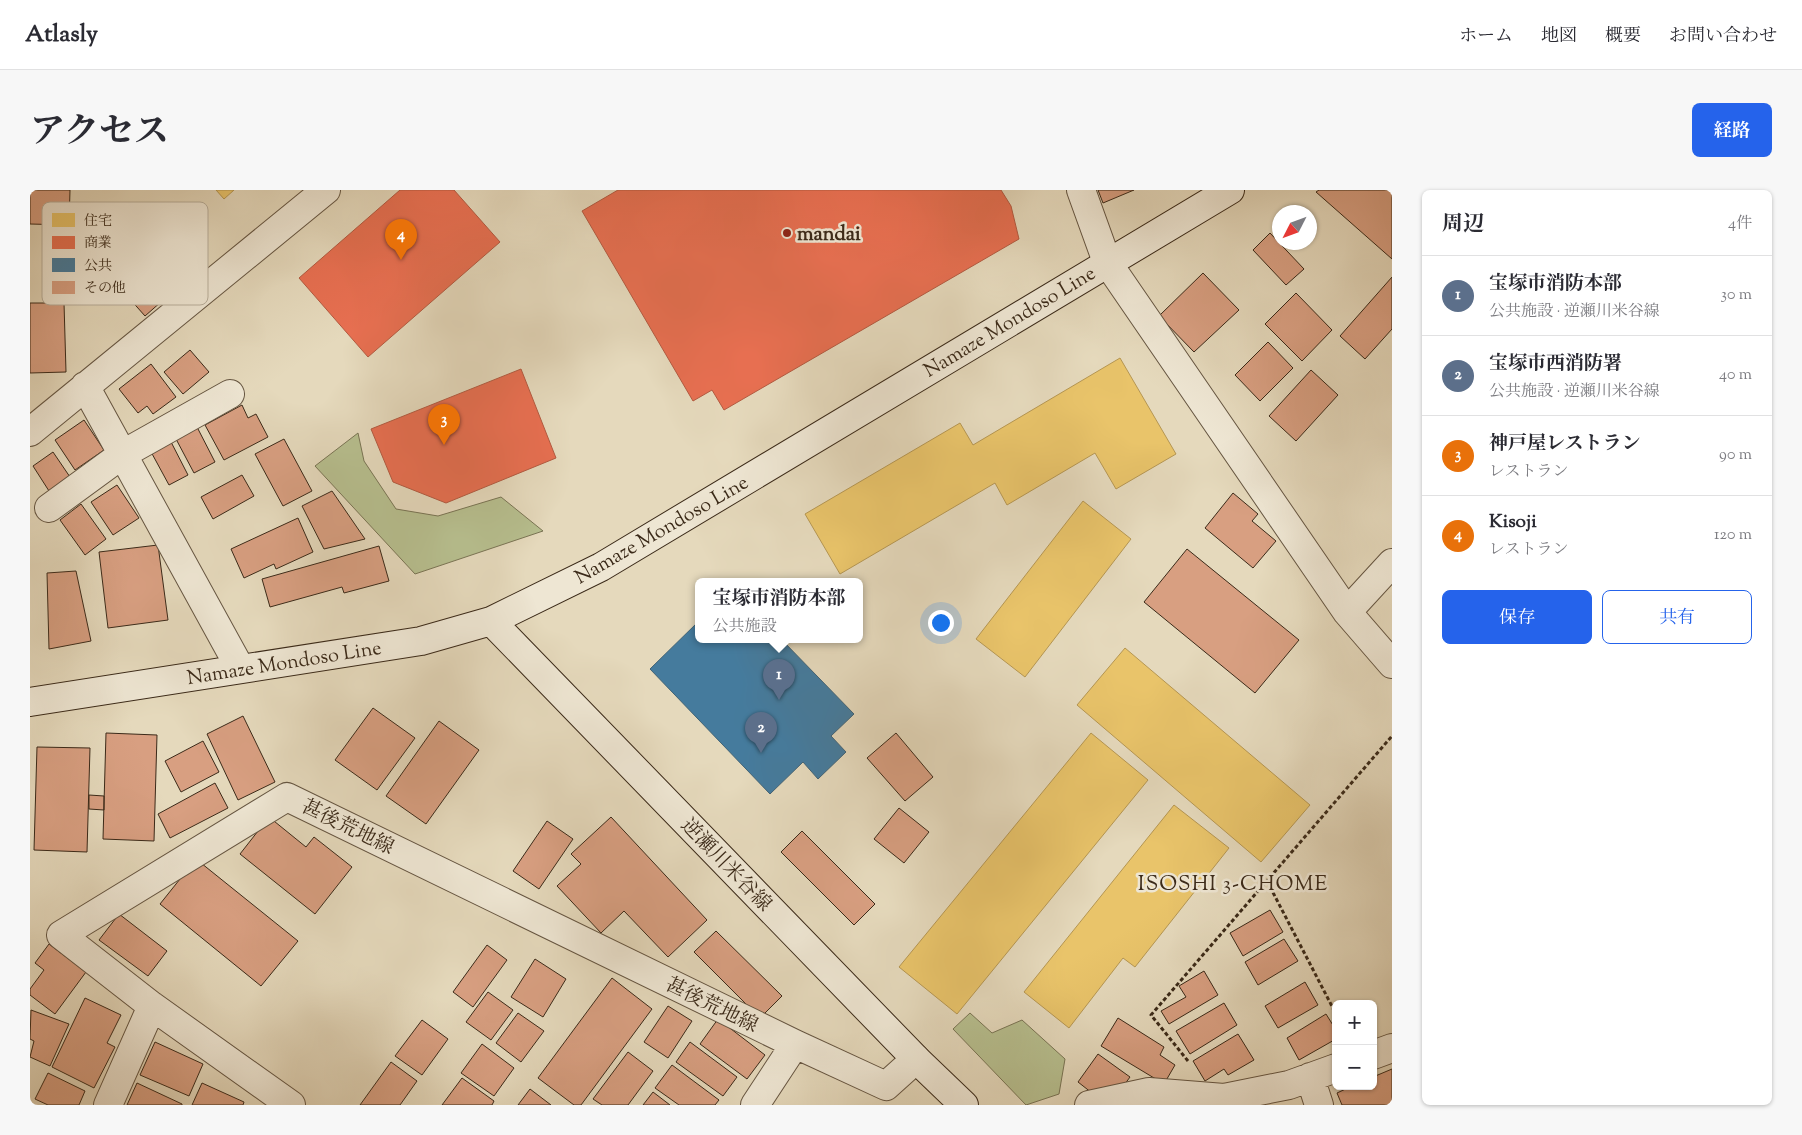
<!DOCTYPE html>
<html lang="ja">
<meta charset="utf-8">
<style>
:root{--surface:#fff;--page:#f7f7f7;--text:#2b2b33;--muted:#7c7c81;--line:#e1e1e2;--accent:#2563eb}
body{margin:0;font-family:"Sorts Mill Goudy","Noto Serif JP",serif;background:var(--page);color:var(--text)}
.controls{position:absolute;right:15px;bottom:15px;display:grid;overflow:hidden;border-radius:8px;box-shadow:0 1px 4px #0004}
.controls button{width:45px;height:45px;display:grid;place-items:center;padding:0;border:0;border-bottom:1px solid var(--line);background:var(--surface);color:var(--text);font:25px sans-serif}
.compass{position:absolute;left:1242px;top:15px;width:45px;height:45px;border-radius:50%;background:var(--surface);box-shadow:0 1px 4px #0004;rotate:228deg}
.you{position:absolute;left:910px;top:432px;width:18px;height:18px;margin:-12px;border:4px solid #fff;border-radius:50%;background:#1a73e8;box-shadow:0 0 0 8px #1a73e833}
.badge{display:grid;place-items:center;width:32px;height:32px;border-radius:50%;background:var(--accent);color:#fff;font-size:16px;font-weight:700}
.pin{position:absolute;translate:-50% -41px;filter:drop-shadow(0 1px 2px #0008)}
.pin::after{content:'';position:absolute;top:26px;width:18px;height:15px;background:inherit;clip-path:polygon(0 0,100% 0,50% 100%)}
.popup{position:absolute;left:665px;top:388px;width:168px;height:65px;box-sizing:border-box;display:grid;place-content:center;border-radius:8px;background:var(--surface);filter:drop-shadow(0 1px 4px #0005);font-size:16px;white-space:nowrap;color:var(--muted)}
.popup b{font-size:19px;color:var(--text)}
.popup::after{content:'';position:absolute;left:50%;top:100%;margin-left:-10px;border:10px solid transparent;border-top-color:var(--surface)}
.list{margin:0;padding:0;list-style:none}
h2{display:flex;justify-content:space-between;align-items:center;height:65px;margin:0;padding:0 20px;font-size:21px}
h2 small{font-size:16px;font-weight:400;color:var(--muted)}
.list li{display:grid;grid-template-columns:32px 1fr auto;gap:15px;align-items:center;box-sizing:border-box;height:80px;padding:0 20px;border-top:1px solid var(--line)}
.list b{display:block;font-size:19px;white-space:nowrap}
.list p{margin:0;font-size:16px;white-space:nowrap;color:var(--muted)}
.list em{font-size:16px;font-style:normal;color:var(--muted)}
.actions{display:flex;gap:10px;padding:15px 20px}
.actions a{flex:1;padding:11px 0;border:1px solid var(--accent);border-radius:8px;text-align:center;font-size:18px;color:var(--accent)}
.actions .main{background:var(--accent);color:#fff}
.map{position:relative;flex:none;width:1362px;height:915px;overflow:hidden;border-radius:8px}
header{display:flex;align-items:center;gap:30px;box-sizing:border-box;height:70px;padding:0 25px;background:var(--surface);border-bottom:1px solid var(--line)}
header strong{font-size:24px}
nav{display:flex;gap:28px;margin-inline-start:auto;font-size:18px}
.intro{display:flex;align-items:center;justify-content:space-between;box-sizing:border-box;height:120px;padding:0 30px}
h1{margin:0;font-size:35px}
.button{padding:12px 22px;border-radius:8px;background:var(--accent);color:#fff;font-size:18px;font-weight:700}
main{display:flex;gap:30px;padding:0 30px}
aside{flex:1;background:var(--surface);border-radius:8px;box-shadow:0 1px 4px #0004}
.map>svg:first-child{display:block}
.green{fill:#b7bf8f;stroke:#797454}
.homes{fill:#e9c46a;stroke:#b59652}
.shops{fill:#e76f51;stroke:#b35a40}
.public{fill:#457b9d;stroke:#426375}
.building{fill:#d89f81;stroke:#3b2a19}
.lines{fill:none;stroke-linecap:round;stroke-linejoin:round}
.street-casing{stroke:#665642;stroke-width:30}
.secondary-casing{stroke:#3b2a19;stroke-width:30}
.path{stroke:#3b2a19;stroke-width:3;stroke-dasharray:4 2.5;stroke-linecap:butt}
.street{stroke:#eee6d3;stroke-width:28}
.secondary{stroke:#eee6d3;stroke-width:28}
.poi-dot{fill:#8f2418;stroke:#eee6d3;stroke-width:2}
.labels{text-anchor:middle;stroke-width:5;stroke-linejoin:round;paint-order:stroke}
.poi-label{font-size:20px;font-weight:bold;fill:#3b2a19;stroke:#eee6d3;text-anchor:start}
.street-label{font-size:20px;fill:#3b2a19;stroke:#eee6d3}
.neighbourhood-label{font-size:21px;letter-spacing:1px;fill:#3b2a19;stroke:#eee6d3}
.key{fill:#eee6d3;stroke:#b8ae9b;stroke-width:1}
.key-label{font-size:14px;fill:#3b2a19}
</style>
<header>
<strong>Atlasly</strong>
<nav><a>ホーム</a><a>地図</a><a>概要</a><a>お問い合わせ</a></nav>
</header>
<div class="intro"><h1>アクセス</h1><a class="button">経路</a></div>
<main>
<div class="map">
<svg width="1362" height="915" viewBox="0 0 1362 915">
<rect width="100%" height="100%" fill="#e5d9bc"/>
<filter id="stains"><feTurbulence type="fractalNoise" baseFrequency=".004" numOctaves="4"/><feColorMatrix values="0 0 0 0 .2 0 0 0 0 .09 0 0 0 0 .02 0 0 0 .5 -.17"/></filter>
<radialGradient id="worn" r=".72"><stop offset=".6" stop-color="#630" stop-opacity="0"/><stop offset="1" stop-color="#630" stop-opacity=".3"/></radialGradient>
<path class="green" d="M 328,243 L 334,271 L 366,319 L 408,326 L 471,307 L 513,341 L 385,384 L 285,276 Z
M 940,823 L 962,843 L 992,830 L 1035,869 L 1029,904 L 996,915 L 923,839 Z"/>
<path class="homes" d="M 186,0 L 204,0 L 194,9 Z
M 1090,168 L 1146,264 L 1086,299 L 1065,263 L 977,315 L 965,293 L 810,384 L 775,324 L 930,233 L 943,255 Z
M 1053,311 L 1101,349 L 995,487 L 946,449 Z
M 1095,458 L 1280,615 L 1231,672 L 1047,515 Z
M 1061,543 L 1118,590 L 927,824 L 869,777 Z
M 1144,615 L 1199,658 L 1105,777 L 1093,768 L 1039,838 L 994,802 Z"/>
<path class="shops" d="M 370,0 L 424,0 L 470,52 L 338,167 L 269,88 Z
M 588,0 L 971,0 L 981,16 L 989,49 L 694,220 L 682,200 L 663,211 L 552,21 Z
M 491,179 L 526,268 L 416,313 L 363,292 L 341,239 Z"/>
<path class="public" d="M 669,431 L 669,449 L 751,449 L 824,524 L 801,546 L 816,562 L 788,589 L 773,572 L 740,604 L 620,479 Z"/>
<path class="building" d="M 0,0 L 40,0 L 39,35 L 0,34 Z
M 1068,0 L 1104,0 L 1073,13 Z
M 1289,0 L 1362,0 L 1362,69 L 1286,2 Z
M 1240,43 L 1274,79 L 1256,95 L 1223,60 Z
M 142,56 L 165,82 L 115,126 L 91,99 Z
M 1173,83 L 1209,120 L 1164,162 L 1129,126 Z
M 1362,87 L 1362,139 L 1335,169 L 1310,146 Z
M 1266,103 L 1302,140 L 1272,171 L 1235,134 Z
M 0,113 L 34,113 L 36,182 L 0,183 Z
M 1238,152 L 1263,178 L 1230,211 L 1205,185 Z
M 160,160 L 179,182 L 153,204 L 134,182 Z
M 121,174 L 146,207 L 123,224 L 117,216 L 108,223 L 89,199 Z
M 1281,180 L 1308,205 L 1266,251 L 1239,226 Z
M 212,215 L 218,228 L 226,224 L 238,247 L 194,270 L 175,235 Z
M 54,230 L 74,260 L 45,280 L 25,250 Z
M 167,237 L 185,272 L 164,283 L 146,249 Z
M 254,249 L 282,301 L 253,316 L 225,264 Z
M 140,250 L 158,285 L 139,295 L 120,260 Z
M 23,262 L 40,287 L 19,301 L 3,276 Z
M 212,285 L 224,306 L 183,329 L 171,307 Z
M 87,295 L 109,328 L 83,345 L 61,312 Z
M 302,301 L 335,349 L 294,359 L 272,316 Z
M 1203,303 L 1228,324 L 1222,331 L 1246,351 L 1223,378 L 1175,338 Z
M 51,314 L 76,349 L 55,365 L 30,330 Z
M 268,328 L 283,362 L 246,379 L 244,374 L 214,388 L 201,359 Z
M 128,355 L 138,430 L 78,438 L 69,362 Z
M 349,356 L 359,391 L 314,403 L 312,397 L 240,417 L 232,389 Z
M 1157,359 L 1269,450 L 1225,503 L 1114,412 Z
M 46,381 L 61,451 L 19,459 L 17,383 Z
M 343,518 L 385,548 L 347,600 L 305,570 Z
M 213,526 L 245,592 L 208,610 L 177,544 Z
M 409,531 L 449,560 L 396,634 L 356,606 Z
M 76,543 L 127,545 L 124,651 L 73,649 Z
M 866,543 L 903,587 L 875,611 L 837,568 Z
M 173,551 L 189,582 L 151,602 L 135,571 Z
M 7,557 L 60,558 L 57,662 L 4,660 Z
M 185,593 L 198,618 L 140,648 L 128,624 Z
M 59,605 L 74,606 L 74,620 L 59,619 Z
M 869,618 L 899,642 L 874,673 L 844,649 Z
M 239,627 L 276,657 L 284,647 L 322,677 L 285,724 L 210,664 Z
M 581,627 L 677,730 L 638,767 L 594,721 L 571,743 L 527,696 L 551,674 L 541,664 Z
M 517,631 L 543,649 L 509,699 L 483,681 Z
M 772,641 L 845,714 L 824,735 L 751,662 Z
M 166,669 L 268,751 L 231,796 L 130,714 Z
M 1240,720 L 1253,742 L 1213,766 L 1200,743 Z
M 89,724 L 137,761 L 118,786 L 69,750 Z
M 686,741 L 752,806 L 730,828 L 664,762 Z
M 1254,749 L 1268,771 L 1228,795 L 1215,772 Z
M 19,754 L 56,782 L 25,824 L 0,805 L 0,799 L 14,780 L 5,773 Z
M 457,755 L 477,770 L 443,817 L 423,802 Z
M 505,769 L 536,789 L 513,827 L 481,807 Z
M 1174,781 L 1188,805 L 1139,834 L 1131,821 L 1156,807 L 1149,796 Z
M 582,788 L 622,819 L 551,915 L 544,915 L 508,888 Z
M 1275,792 L 1288,815 L 1248,838 L 1235,816 Z
M 458,802 L 483,820 L 461,850 L 436,832 Z
M 55,808 L 91,825 L 77,853 L 85,857 L 64,898 L 22,877 Z
M 1194,813 L 1207,835 L 1160,864 L 1146,841 Z
M 638,816 L 662,831 L 638,868 L 614,852 Z
M 1,820 L 39,834 L 20,876 L 0,867 L 4,851 L 0,849 Z
M 488,823 L 514,841 L 491,872 L 466,853 Z
M 1296,824 L 1306,840 L 1306,849 L 1269,870 L 1257,848 Z
M 1088,828 L 1134,857 L 1130,865 L 1145,875 L 1134,894 L 1071,856 Z
M 688,829 L 735,865 L 717,889 L 670,854 Z
M 392,830 L 418,849 L 392,885 L 365,866 Z
M 1208,844 L 1224,870 L 1198,885 L 1194,879 L 1175,891 L 1163,871 Z
M 125,852 L 173,874 L 159,906 L 110,885 Z
M 660,852 L 707,887 L 693,906 L 646,872 Z
M 452,854 L 484,878 L 464,906 L 431,883 Z
M 598,862 L 623,881 L 598,915 L 572,915 L 563,909 Z
M 1068,864 L 1100,887 L 1092,898 L 1062,903 L 1048,892 Z
M 361,872 L 387,891 L 370,915 L 330,915 Z
M 642,875 L 689,910 L 685,915 L 649,915 L 625,898 Z
M 1362,879 L 1362,915 L 1312,915 L 1307,903 L 1322,896 L 1343,896 L 1343,887 Z
M 18,883 L 55,901 L 49,915 L 18,915 L 5,909 Z
M 432,888 L 464,911 L 462,915 L 412,915 Z
M 107,893 L 152,914 L 152,915 L 97,915 Z
M 172,893 L 214,912 L 213,915 L 162,915 Z
M 500,899 L 521,915 L 488,915 Z
M 623,902 L 640,915 L 613,915 Z"/>
<g class="lines">
<defs>
<path id="street" d="M 1051,0 L 1077,72 L 1317,422 L 1362,474
M 55,196 L 210,478
M 0,242 L 296,0
M 19,318 L 93,264 L 200,204
M 1317,422 L 1362,373
M 1343,865 L 1362,858
M 1280,887 L 1289,915
M 78,915 L 122,816
M 261,915 L 122,816 L 31,745 L 257,607 L 765,854 L 856,896 L 886,869
M 725,915 L 765,854
M 1059,915 L 1119,902 L 1194,908 L 1259,895 L 1306,878"/>
<path id="secondary" d="M 461,431 L 886,869 L 934,915
M 0,512 L 391,451 L 461,431 L 571,377 L 1200,0"/>
</defs>
<use href="#street" class="street-casing"/>
<use href="#secondary" class="secondary-casing"/>
<path class="path" d="M 1237,691 L 1306,824
M 1158,871 L 1121,825 L 1362,546"/>
<use href="#street" class="street"/>
<use href="#secondary" class="secondary"/>
</g>
<circle class="poi-dot" cx="757" cy="43" r="5"/>
<g class="labels">
<g class="poi-label">
<text x="767" y="50">mandai</text>
</g>
<g class="street-label">
<text transform="translate(979 131) rotate(-31)" y="7">Namaze Mondoso Line</text>
<text transform="translate(631 339) rotate(-30)" y="7">Namaze Mondoso Line</text>
<text transform="translate(254 472) rotate(-9)" y="7">Namaze Mondoso Line</text>
<text transform="translate(318 636) rotate(26)" y="7">甚後荒地線</text>
<text transform="translate(697 674) rotate(46)" y="7">逆瀬川米谷線</text>
<text transform="translate(682 814) rotate(26)" y="7">甚後荒地線</text>
</g>
<g class="neighbourhood-label">
<text x="1203" y="700">ISOSHI 3-CHOME</text>
</g>
</g>
<rect x="12" y="12" width="166" height="103" rx="8" class="key"/>
<rect x="22" y="23" width="23" height="14" fill="#e9c46a"/>
<rect x="22" y="46" width="23" height="13" fill="#e76f51"/>
<rect x="22" y="68" width="23" height="14" fill="#457b9d"/>
<rect x="22" y="91" width="23" height="13" fill="#d89f81"/>
<g class="key-label">
<text x="54" y="35">住宅</text>
<text x="54" y="57">商業</text>
<text x="54" y="80">公共</text>
<text x="54" y="102">その他</text>
</g>
<rect width="100%" height="100%" filter="url(#stains)"/>
<rect width="100%" height="100%" fill="url(#worn)"/>
</svg>
<div class="controls">
<button>+</button>
<button>−</button>
</div>
<svg class="compass" viewBox="-18 -18 36 36"><path d="M0-13l5 13h-10z" fill="#e53935"/><path d="M0 13l5-13h-10z" fill="#7c7c81"/></svg>
<div class="you"></div>
<div class="pin badge" style="left:749px;top:510px;background:#5c6f8a">1</div>
<div class="popup"><b>宝塚市消防本部</b>公共施設</div>
<div class="pin badge" style="left:731px;top:563px;background:#5c6f8a">2</div>
<div class="pin badge" style="left:414px;top:255px;background:#e8710a">3</div>
<div class="pin badge" style="left:371px;top:70px;background:#e8710a">4</div>
</div>
<aside>
<h2>周辺<small>4件</small></h2>
<ul class="list">
<li><span class="badge" style="background:#5c6f8a">1</span><div><b>宝塚市消防本部</b><p>公共施設 · 逆瀬川米谷線</p></div><em>30 m</em></li>
<li><span class="badge" style="background:#5c6f8a">2</span><div><b>宝塚市西消防署</b><p>公共施設 · 逆瀬川米谷線</p></div><em>40 m</em></li>
<li><span class="badge" style="background:#e8710a">3</span><div><b>神戸屋レストラン</b><p>レストラン</p></div><em>90 m</em></li>
<li><span class="badge" style="background:#e8710a">4</span><div><b>Kisoji</b><p>レストラン</p></div><em>120 m</em></li>
</ul>
<div class="actions"><a class="main">保存</a><a>共有</a></div>
</aside>
</main>
